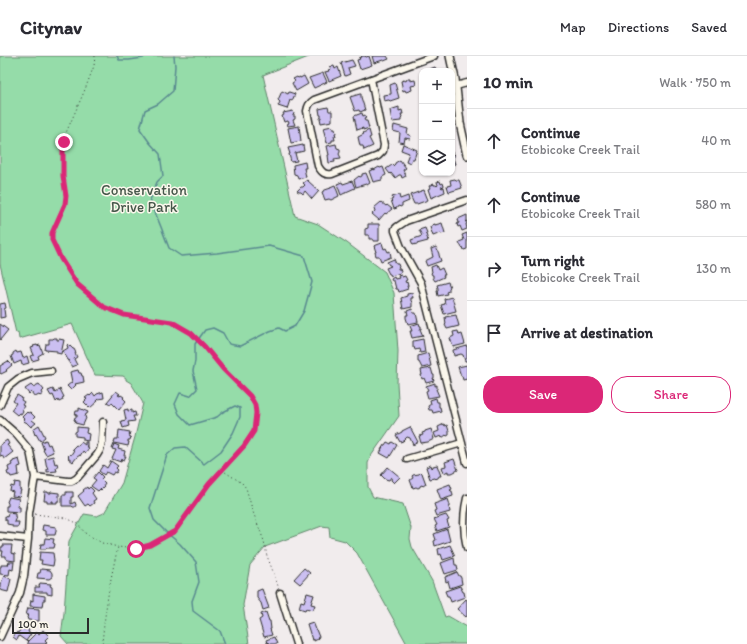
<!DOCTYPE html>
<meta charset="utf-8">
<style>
:root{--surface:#fff;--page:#f7f7f7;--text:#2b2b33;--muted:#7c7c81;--line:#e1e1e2;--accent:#db2777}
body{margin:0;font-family:Itim,sans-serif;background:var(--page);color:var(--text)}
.controls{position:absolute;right:12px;top:12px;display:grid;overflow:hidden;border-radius:8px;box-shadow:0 1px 3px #0004}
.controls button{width:36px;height:36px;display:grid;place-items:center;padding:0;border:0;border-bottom:1px solid var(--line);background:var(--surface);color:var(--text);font:20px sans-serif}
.scale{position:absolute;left:12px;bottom:10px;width:77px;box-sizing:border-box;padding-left:4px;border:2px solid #2b2b2b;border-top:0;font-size:11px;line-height:14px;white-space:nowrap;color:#2b2b2b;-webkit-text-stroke:3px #fbf7ec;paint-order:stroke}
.stop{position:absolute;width:12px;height:12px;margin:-9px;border:3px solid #db2777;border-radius:50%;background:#fff}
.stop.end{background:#db2777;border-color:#fff;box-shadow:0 1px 4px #0008}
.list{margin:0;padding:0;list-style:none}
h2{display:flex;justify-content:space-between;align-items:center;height:52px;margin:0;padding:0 16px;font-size:17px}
h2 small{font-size:13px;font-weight:400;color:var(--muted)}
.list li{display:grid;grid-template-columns:26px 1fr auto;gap:12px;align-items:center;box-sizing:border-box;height:64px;padding:0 16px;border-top:1px solid var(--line)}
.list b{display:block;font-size:15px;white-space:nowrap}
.list p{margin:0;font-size:13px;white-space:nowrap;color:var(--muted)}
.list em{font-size:13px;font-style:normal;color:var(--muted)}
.actions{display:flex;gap:8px;padding:12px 16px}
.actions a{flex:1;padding:9px 0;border:1px solid var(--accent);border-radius:16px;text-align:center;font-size:14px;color:var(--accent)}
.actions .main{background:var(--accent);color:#fff}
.icon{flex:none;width:22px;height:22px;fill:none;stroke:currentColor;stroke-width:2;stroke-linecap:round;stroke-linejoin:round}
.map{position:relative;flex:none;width:467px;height:588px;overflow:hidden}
header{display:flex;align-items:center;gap:24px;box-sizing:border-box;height:56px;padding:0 20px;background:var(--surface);border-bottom:1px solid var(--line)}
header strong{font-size:19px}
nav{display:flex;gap:22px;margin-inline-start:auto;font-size:14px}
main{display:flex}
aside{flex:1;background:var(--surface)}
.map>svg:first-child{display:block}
.green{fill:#95dca9;stroke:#60846a}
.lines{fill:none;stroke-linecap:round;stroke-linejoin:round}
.stream{stroke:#59898f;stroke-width:1.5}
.building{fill:#cbbff1;stroke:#2b2b2b}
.minor-casing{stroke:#2b2b2b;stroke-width:9}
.tertiary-casing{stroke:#2b2b2b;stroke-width:10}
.path{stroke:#2b2b2b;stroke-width:1;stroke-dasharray:1 3;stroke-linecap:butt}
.minor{stroke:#fbf7ec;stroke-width:6}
.tertiary{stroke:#fbf7ec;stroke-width:7}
.route{stroke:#db2777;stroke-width:5}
.labels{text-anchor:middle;stroke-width:3;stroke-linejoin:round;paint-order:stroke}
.park-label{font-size:15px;fill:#46574a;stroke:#fbf7ec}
</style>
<header>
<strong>Citynav</strong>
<nav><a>Map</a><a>Directions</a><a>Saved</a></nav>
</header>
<main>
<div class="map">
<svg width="467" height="588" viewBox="0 0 467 588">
<rect width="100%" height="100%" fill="#f1eced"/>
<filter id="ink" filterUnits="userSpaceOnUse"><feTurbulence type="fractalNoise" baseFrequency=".025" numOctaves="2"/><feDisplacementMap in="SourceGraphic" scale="8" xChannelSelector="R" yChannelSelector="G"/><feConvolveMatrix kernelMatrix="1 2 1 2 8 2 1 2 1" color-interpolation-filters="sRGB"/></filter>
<g filter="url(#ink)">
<path class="green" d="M 0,0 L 311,0 L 263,19 L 295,160 L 318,168 L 347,187 L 385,216 L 394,237 L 398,295 L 397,327 L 399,360 L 371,400 L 368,407 L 368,431 L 373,441 L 403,448 L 411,472 L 410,483 L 412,491 L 432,525 L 445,561 L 448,560 L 467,571 L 467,588 L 407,588 L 357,497 L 345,485 L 330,481 L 329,471 L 322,470 L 265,491 L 250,509 L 243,549 L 249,588 L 68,588 L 61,580 L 64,557 L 69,485 L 84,458 L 97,460 L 104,457 L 122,427 L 135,381 L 143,347 L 131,327 L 126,324 L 126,322 L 123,320 L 95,319 L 72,268 L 19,283 L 18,276 L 16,277 L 0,208 Z"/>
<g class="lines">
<path class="stream" d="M 117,0 L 119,4 L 129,4 L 143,2 L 145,0
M 174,0 L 175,10 L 173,35 L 158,48 L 145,54 L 140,73 L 150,87 L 160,98 L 163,120 L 157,126 L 150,144 L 161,171 L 169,192 L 181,200 L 217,197 L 269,190 L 304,200 L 312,226 L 304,255 L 295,270 L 285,275 L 279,272 L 270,275 L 240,290 L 229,288 L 223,277 L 213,272 L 205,274 L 195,288 L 195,305 L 193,315 L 197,333 L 190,340 L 180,337 L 175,348 L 179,358 L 190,369 L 217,361 L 223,356 L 235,350 L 240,352 L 240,361 L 233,377 L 221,395 L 204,408 L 185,391 L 175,392 L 167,399 L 150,452 L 154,464 L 166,476 L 180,488 L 196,506 L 199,526 L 192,545 L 193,555 L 220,575 L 225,588"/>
</g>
<path class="building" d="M 361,0 L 365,0 L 366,1 L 369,0 L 372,9 L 360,13 L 357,4 L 360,3 L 359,2 L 362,1 Z
M 372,0 L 387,0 L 389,3 L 384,5 L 383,4 L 374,7 Z
M 352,4 L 355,10 L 348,12 L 350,18 L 345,20 L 341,7 Z
M 334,10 L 335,13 L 338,11 L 341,20 L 329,25 L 325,16 L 329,15 L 328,14 L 331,13 L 330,11 Z
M 435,11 L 437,15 L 427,15 L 427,14 Z
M 323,17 L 327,26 L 314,32 L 309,22 Z
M 304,20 L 308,28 L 296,35 L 292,27 L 295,25 L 293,23 L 297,21 L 298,22 L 300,21 L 300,22 Z
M 407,23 L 410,23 L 410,25 L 415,24 L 416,29 L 411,30 L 412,34 L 406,36 L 405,34 L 403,35 L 401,25 L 404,24 L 406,25 Z
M 395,27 L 399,42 L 390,45 L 389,44 L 384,45 L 383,39 L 391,38 L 391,37 L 390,29 Z
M 282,35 L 288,38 L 289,36 L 295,38 L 292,45 L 290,44 L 287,53 L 278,50 L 280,46 L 278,44 Z
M 360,38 L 361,38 L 361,41 L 365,54 L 360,56 L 359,54 L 355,55 L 350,41 Z
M 328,51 L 329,55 L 332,55 L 332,65 L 321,67 L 320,62 L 321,62 L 321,59 L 320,59 L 319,53 Z
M 399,51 L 399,55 L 402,54 L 403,58 L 401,58 L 402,61 L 401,62 L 401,65 L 392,66 L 390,54 Z
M 293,55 L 294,58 L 293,59 L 293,60 L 295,60 L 295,63 L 293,64 L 295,69 L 288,70 L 287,68 L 289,67 L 288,65 L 284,66 L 282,60 L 284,59 L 283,57 Z
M 362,57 L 363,60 L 365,59 L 366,62 L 364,63 L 365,65 L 367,65 L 369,72 L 363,74 L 363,72 L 357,74 L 354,60 Z
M 394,69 L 408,73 L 407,78 L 411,80 L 410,83 L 405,82 L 404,87 L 399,86 L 400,77 L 393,75 Z
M 299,70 L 301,85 L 291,87 L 288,72 Z
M 332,70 L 333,73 L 335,73 L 336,77 L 335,77 L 336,80 L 334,80 L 335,84 L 332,84 L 332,86 L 327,87 L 323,72 Z
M 369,74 L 371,81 L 369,82 L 373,90 L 364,94 L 363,90 L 360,90 L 358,81 L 364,78 L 363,77 Z
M 336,88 L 337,92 L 340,93 L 340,96 L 339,98 L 341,102 L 334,103 L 335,106 L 329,107 L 328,99 L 329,99 L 327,90 Z
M 403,88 L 417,94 L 414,103 L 412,103 L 410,107 L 406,105 L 409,97 L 401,94 Z
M 303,89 L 304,95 L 295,97 L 297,105 L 291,106 L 289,98 L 290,98 L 288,92 Z
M 452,96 L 453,99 L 454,98 L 454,101 L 453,102 L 455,108 L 452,109 Z
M 400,104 L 406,112 L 403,114 L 406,120 L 402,122 L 401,119 L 399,119 L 395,122 L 391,117 L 390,118 L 386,113 L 392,109 L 393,110 L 395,108 L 395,107 Z
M 305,106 L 306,112 L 304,112 L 306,121 L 298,123 L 297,119 L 294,118 L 293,109 Z
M 379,111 L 380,112 L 383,111 L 386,119 L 382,121 L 382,124 L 373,126 L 369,115 L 374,113 L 374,114 Z
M 366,117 L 370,127 L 367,129 L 366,128 L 356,131 L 354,124 L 359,120 L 360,121 L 362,120 L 362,118 Z
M 455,123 L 456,124 L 459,124 L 462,132 L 449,136 L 447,130 L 451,129 L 450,124 Z
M 307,124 L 319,135 L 312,143 L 305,135 L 303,138 L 301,136 L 299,136 L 297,135 L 301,131 L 303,131 L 305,129 L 303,127 Z
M 352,125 L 355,132 L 346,136 L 346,137 L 345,137 L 341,139 L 337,128 L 342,126 L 343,128 Z
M 440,125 L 441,128 L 443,127 L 444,130 L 441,131 L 442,132 L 444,131 L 445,136 L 431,142 L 428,133 L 430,132 L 429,130 L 434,128 L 434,129 L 436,129 L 437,130 L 438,129 L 437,126 Z
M 335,129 L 339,140 L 331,144 L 329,143 L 325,144 L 322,136 L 325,134 L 331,132 L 330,131 Z
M 424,134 L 428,144 L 417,148 L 414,148 L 410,139 Z
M 399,139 L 400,143 L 408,140 L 409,145 L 402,148 L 402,150 L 400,151 L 399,150 L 397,151 L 397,152 L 394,153 L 391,144 L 393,143 L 392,141 Z
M 381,146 L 386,150 L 387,149 L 392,153 L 386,158 L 385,157 L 379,164 L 372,158 L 375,155 L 374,152 Z
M 467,159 L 467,165 L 466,166 L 467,168 L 466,168 L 467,173 L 462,175 L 460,170 L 458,171 L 457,168 L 459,167 L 458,163 Z
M 442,167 L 445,177 L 441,178 L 441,177 L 433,180 L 430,171 L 432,170 L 432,169 L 435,168 L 435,169 Z
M 368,168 L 379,168 L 379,185 L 373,185 L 373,183 L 369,183 L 369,179 L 365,179 L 365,173 L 368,172 Z
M 425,172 L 427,177 L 425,178 L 426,178 L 428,185 L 413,189 L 411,184 L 422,180 L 419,174 Z
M 467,177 L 467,193 L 464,194 L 463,191 L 462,192 L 459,186 L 464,184 L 462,179 Z
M 382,187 L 384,193 L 386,192 L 388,196 L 390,195 L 391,201 L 381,205 L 379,200 L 376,200 L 375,196 L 376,196 L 374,190 Z
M 436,191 L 439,198 L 439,199 L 441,205 L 427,210 L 425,205 L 433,201 L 431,193 Z
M 394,203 L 396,208 L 398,208 L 399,211 L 398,212 L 398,213 L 400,213 L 401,216 L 400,217 L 391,220 L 390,218 L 389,218 L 386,212 L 391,210 L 390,209 L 389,209 L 387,206 Z
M 436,209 L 438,214 L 442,212 L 445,219 L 443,219 L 444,221 L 435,225 L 433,222 L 433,219 L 432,219 L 431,217 L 432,216 L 431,211 Z
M 401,219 L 402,221 L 405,220 L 407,224 L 405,225 L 406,227 L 407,226 L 408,230 L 407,230 L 408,233 L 399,236 L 398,233 L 396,233 L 394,225 L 392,225 L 391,223 L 394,221 L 395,223 L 399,222 L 398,220 Z
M 448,226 L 450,231 L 449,232 L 449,235 L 446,236 L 447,238 L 438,240 L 437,235 L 438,235 L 438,232 L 437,229 Z
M 412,237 L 413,242 L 411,242 L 411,245 L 412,246 L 412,251 L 403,253 L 401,242 L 407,240 L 407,238 Z
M 452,241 L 456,255 L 444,258 L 441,249 L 445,248 L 444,243 Z
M 5,247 L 6,252 L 4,253 L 5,261 L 0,262 L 0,248 Z
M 412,253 L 413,257 L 416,257 L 418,266 L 408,268 L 406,262 L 406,259 L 408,259 L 407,255 Z
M 456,259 L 459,270 L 447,273 L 445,269 L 446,268 L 445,261 Z
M 419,267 L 420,270 L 421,270 L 421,273 L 420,273 L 423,280 L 412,282 L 410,275 L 412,275 L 410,270 Z
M 0,268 L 8,274 L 0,284 Z
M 458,275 L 459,279 L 462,278 L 465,288 L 453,291 L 450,282 L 454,280 L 453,276 Z
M 54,282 L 57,282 L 57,284 L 59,284 L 59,283 L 64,284 L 61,298 L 57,297 L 57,295 L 45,294 L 46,288 L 49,288 L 49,283 L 53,283 Z
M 423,283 L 425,296 L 420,297 L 419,293 L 415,294 L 414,291 L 413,291 L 413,285 Z
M 68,288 L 73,293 L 74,293 L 76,297 L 75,297 L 77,301 L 74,303 L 77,309 L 72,311 L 68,305 L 70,305 L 68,304 L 63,295 L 68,292 L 67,289 Z
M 37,289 L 37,290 L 40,289 L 43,297 L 38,300 L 39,303 L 32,305 L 30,300 L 34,299 L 31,292 L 34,291 L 33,290 Z
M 467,290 L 467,305 L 465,305 L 463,299 L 461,298 L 454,300 L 453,294 Z
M 16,295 L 17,297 L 21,296 L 23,302 L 27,300 L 29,307 L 22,309 L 21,305 L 14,308 L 11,300 L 13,299 L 13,297 Z
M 428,297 L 431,310 L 422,312 L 419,306 L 418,306 L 418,300 Z
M 8,305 L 12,309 L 6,314 L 7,315 L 1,318 L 0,317 L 0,310 Z
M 467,309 L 467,323 L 463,324 L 462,320 L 461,320 L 458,311 Z
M 431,312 L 433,319 L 434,319 L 434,322 L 433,322 L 434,325 L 426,327 L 424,322 L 422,323 L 421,319 L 422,319 L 421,314 Z
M 78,314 L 79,317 L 81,317 L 82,320 L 83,320 L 84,326 L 75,328 L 76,329 L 71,334 L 67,330 L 72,326 L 70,316 Z
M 435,327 L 435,330 L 437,329 L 437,333 L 436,333 L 439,340 L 428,342 L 426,335 L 428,334 L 426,330 Z
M 39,328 L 44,334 L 42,336 L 43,338 L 40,340 L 39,339 L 35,341 L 31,336 L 29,338 L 25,333 L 31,329 L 33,331 Z
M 53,333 L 55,337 L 60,333 L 64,341 L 62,342 L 63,344 L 59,346 L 58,344 L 56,346 L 53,339 L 51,340 L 48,335 Z
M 116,335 L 120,338 L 118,339 L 120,340 L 121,339 L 124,341 L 123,342 L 126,345 L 119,354 L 112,347 L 110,348 L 107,346 Z
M 103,336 L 104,342 L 98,343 L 97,344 L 98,345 L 90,352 L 84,346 L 87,343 L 85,342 L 89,339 L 90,340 L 93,337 L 95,340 L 97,338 Z
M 17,339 L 22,342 L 21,344 L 24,346 L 22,349 L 24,350 L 22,353 L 23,355 L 21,358 L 19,357 L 17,359 L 11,354 L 16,347 L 13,345 Z
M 436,342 L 437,346 L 439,346 L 439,351 L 440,351 L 441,355 L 433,357 L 432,354 L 429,354 L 428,350 L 431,348 L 430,344 Z
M 79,352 L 88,356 L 87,358 L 86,358 L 85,361 L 86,362 L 83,369 L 75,367 L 76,365 L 74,364 L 75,361 L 77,361 L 77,359 L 75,359 L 76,355 L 79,355 Z
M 128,353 L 128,355 L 132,354 L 132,357 L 135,356 L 136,360 L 133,360 L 135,365 L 128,366 L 129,370 L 123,372 L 121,365 L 126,364 L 124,354 Z
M 27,356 L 28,357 L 30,356 L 35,361 L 32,364 L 36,367 L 31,371 L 26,366 L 25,366 L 23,364 L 24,363 L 22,361 Z
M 444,368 L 445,370 L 447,369 L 449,375 L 449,379 L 447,380 L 446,379 L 442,382 L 441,380 L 436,382 L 434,377 L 439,375 L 438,371 Z
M 39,369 L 45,381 L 40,385 L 36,378 L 35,379 L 33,373 Z
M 77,371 L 87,372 L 86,377 L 89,378 L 88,385 L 83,384 L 83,381 L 75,380 L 75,376 L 77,375 Z
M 410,371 L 418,386 L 413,389 L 410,382 L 407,381 L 403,385 L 400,386 L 396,379 L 402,376 L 402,375 Z
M 431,373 L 434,383 L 428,386 L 421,387 L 419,380 L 423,379 L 422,377 L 425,376 L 425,375 Z
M 119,374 L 130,376 L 129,380 L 131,381 L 130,384 L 128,384 L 128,386 L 129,386 L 128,390 L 114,387 L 115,383 L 118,383 Z
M 7,384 L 9,388 L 7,389 L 13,396 L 4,403 L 2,399 L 1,400 L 0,400 L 0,389 Z
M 46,384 L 48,389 L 50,388 L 53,396 L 46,399 L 43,394 L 44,394 L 41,386 Z
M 81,386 L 85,389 L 85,386 L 87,386 L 87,390 L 86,390 L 89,392 L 85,397 L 83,395 L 80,400 L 80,399 L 77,401 L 73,406 L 68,402 L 69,401 L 68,400 L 70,398 L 71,399 L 72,397 L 74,394 L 72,393 L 76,389 L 78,390 Z
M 387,386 L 391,388 L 392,386 L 397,389 L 389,402 L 380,397 L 382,394 L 381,394 L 384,389 L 385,389 Z
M 114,388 L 119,390 L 118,393 L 125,395 L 124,400 L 126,400 L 124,404 L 122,403 L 121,406 L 112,403 L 116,394 L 112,393 Z
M 53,400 L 55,408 L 57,407 L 58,411 L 56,412 L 57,415 L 47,416 L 47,413 L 48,413 L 46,408 L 46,407 L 45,402 Z
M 19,403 L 21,410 L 18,411 L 19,419 L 11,421 L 10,419 L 8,419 L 7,416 L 9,415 L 8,411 L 12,409 L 11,407 L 13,406 L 13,405 Z
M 454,403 L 458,414 L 452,417 L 448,417 L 448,415 L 444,417 L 442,411 L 446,410 L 445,406 Z
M 111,405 L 118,410 L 116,412 L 118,414 L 116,417 L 114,416 L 112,419 L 106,416 L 104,419 L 99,415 L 103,409 L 107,412 Z
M 431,409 L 432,412 L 433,411 L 433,410 L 437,409 L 441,420 L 439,420 L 438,422 L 435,423 L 434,422 L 430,423 L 426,411 Z
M 388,411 L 400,421 L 394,427 L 391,424 L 392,422 L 391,421 L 389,424 L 385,423 L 381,419 Z
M 98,416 L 103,421 L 101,423 L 105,427 L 103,430 L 104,431 L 101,434 L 100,433 L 98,435 L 91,430 L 96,424 L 93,422 Z
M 421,416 L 422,417 L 426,428 L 423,430 L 422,429 L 420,430 L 420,431 L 418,432 L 416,431 L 413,432 L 410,424 L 413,422 L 412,420 L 413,419 L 419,418 Z
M 15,426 L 20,427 L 20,434 L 21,434 L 19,441 L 12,440 L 13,436 L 10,435 L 11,430 L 14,431 Z
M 450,428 L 452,433 L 450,434 L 451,435 L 452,435 L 453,440 L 441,444 L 437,433 Z
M 87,431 L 88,433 L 90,431 L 94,435 L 92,437 L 96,443 L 93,445 L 94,447 L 90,450 L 88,448 L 85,450 L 78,440 L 84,435 L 83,434 Z
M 45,436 L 48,436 L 48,437 L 51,437 L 51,436 L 59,437 L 59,445 L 57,445 L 57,447 L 53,447 L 53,445 L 52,445 L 52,447 L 47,447 L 47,445 L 44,445 Z
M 66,436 L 73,436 L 73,441 L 71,441 L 71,448 L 75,446 L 76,449 L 75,451 L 73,451 L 72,450 L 62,450 L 62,439 L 66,439 Z
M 9,441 L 19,443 L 17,451 L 20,451 L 20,456 L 6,455 L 6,450 L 8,450 L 8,447 L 7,446 Z
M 448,443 L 450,449 L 450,451 L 449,451 L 450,456 L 436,460 L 434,455 L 436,454 L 434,448 Z
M 8,457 L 15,458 L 15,461 L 16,461 L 14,466 L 19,466 L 18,471 L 12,471 L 12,469 L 7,468 L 7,464 L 5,464 L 5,460 L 7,461 Z
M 446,459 L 449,464 L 447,465 L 449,471 L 437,475 L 435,470 L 437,469 L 434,463 Z
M 43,469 L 56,471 L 56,475 L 55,479 L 46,479 L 46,475 L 42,474 Z
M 447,473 L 450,485 L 435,490 L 434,485 L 436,484 L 434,478 Z
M 45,482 L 54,483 L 53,487 L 55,488 L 54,492 L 46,492 L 46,493 L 40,493 L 41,488 L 44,488 Z
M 3,489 L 12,489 L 11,497 L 15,498 L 15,505 L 8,504 L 6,503 L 6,500 L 2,500 L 3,495 L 1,495 L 1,491 L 3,491 Z
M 450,489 L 455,500 L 443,504 L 441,498 L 439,499 L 438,493 Z
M 40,496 L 53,497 L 54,504 L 53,510 L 41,508 L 42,504 L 39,504 Z
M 454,502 L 455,509 L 457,509 L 458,514 L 445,518 L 441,507 Z
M 9,506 L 14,506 L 13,514 L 10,513 L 9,519 L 0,518 L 0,511 L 1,511 L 1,509 L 8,509 Z
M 304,512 L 310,517 L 300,528 L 294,523 Z
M 41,513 L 50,514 L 52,517 L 52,521 L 49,523 L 37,522 L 38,517 L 40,517 Z
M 457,516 L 459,520 L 460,520 L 461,522 L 462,528 L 450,532 L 448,525 L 446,526 L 445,521 Z
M 4,520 L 11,523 L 8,536 L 0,534 L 0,527 L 1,527 Z
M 40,527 L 51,528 L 50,530 L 52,531 L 52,539 L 47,538 L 47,536 L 35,536 L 35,531 L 40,531 L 39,530 Z
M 460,530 L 463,536 L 464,536 L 465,541 L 451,546 L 449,540 L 447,540 L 445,535 Z
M 262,533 L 269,552 L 263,554 L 261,547 L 257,542 L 257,535 Z
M 307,537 L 314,539 L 311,548 L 315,549 L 313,554 L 306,552 L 305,554 L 299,552 L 301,545 L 304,546 Z
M 33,538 L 45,540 L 45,544 L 43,544 L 42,551 L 30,550 L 31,544 L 33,545 Z
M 466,543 L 467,544 L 467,560 L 466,561 L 457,553 Z
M 28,552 L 39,553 L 39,565 L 28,564 L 27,561 L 29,559 L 26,559 Z
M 266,556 L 269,565 L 270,565 L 271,573 L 270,573 L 272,579 L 264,581 L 259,564 L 262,562 L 261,558 Z
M 313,566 L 319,581 L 317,582 L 318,583 L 314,585 L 314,583 L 312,584 L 307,568 Z
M 22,571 L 25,574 L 26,572 L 29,574 L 28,576 L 31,578 L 26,585 L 19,580 L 17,584 L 13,581 L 17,576 L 18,577 Z
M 43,574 L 49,580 L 45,584 L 47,586 L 45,588 L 28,588 L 27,586 L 37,576 L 39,578 Z
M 274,581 L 277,588 L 269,588 L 268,586 L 267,587 L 266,584 Z"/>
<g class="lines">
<defs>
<path id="minor" d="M 371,23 L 384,89 L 383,95 L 378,100 L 332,118 C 325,119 322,117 318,110 L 307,55 C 308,50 309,47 314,44 C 354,29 394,15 434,0
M 456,30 L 467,27
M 467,144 L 406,165 L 397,171 L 395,173 L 395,175 L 401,191 L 421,227 L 467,407
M 0,349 L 8,331 L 18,323 L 32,317 L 51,315
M 0,364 L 16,378 L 30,395 L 35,421 L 29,457 L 28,483 L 24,520 L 20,537 L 0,581
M 407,403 L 462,387
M 35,421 L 68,425 L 72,425 L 77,422 L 97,399 L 100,394 L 102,386 L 103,366
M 467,442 C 463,459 463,475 467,492
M 0,480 L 28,483
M 280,537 L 296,588"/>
<path id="tertiary" d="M 450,0 L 455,23 L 460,67 L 467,99"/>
</defs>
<use href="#minor" class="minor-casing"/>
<use href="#tertiary" class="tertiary-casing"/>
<path class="path" d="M 95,0 L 94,10 L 84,36 L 65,79 L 63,94 L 63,120 L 66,140 L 65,148 L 52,177 L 52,184 L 61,203 L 77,228 L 99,248 L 104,251 L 124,259 L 172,266 L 191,277 L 205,291 L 223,313 L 250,340 L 255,349 L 256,357 L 254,375 L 244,390 L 209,428 L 175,475 L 150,489 L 136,493 L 118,491 C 110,523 105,555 102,588
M 222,414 L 242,427 L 246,432 L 253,456 L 264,485 L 267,500 L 274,518 L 279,533
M 35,458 L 66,462 L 77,467 L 85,477 L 102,487 L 118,491"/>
<use href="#minor" class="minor"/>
<use href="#tertiary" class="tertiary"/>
</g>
</g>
<g class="lines" filter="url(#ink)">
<path class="route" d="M 64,86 L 63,94 L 63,120 L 66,140 L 65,148 L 52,177 L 52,184 L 61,203 L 77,228 L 104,251 L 124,259 L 172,266 L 191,277 L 205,291 L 223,313 L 250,340 L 255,349 L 256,357 L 254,375 L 244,390 L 209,428 L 175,475 L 150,489 L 136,493"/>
</g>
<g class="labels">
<g class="park-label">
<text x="144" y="139">Conservation<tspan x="144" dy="17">Drive Park</tspan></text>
</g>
</g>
</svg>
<div class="controls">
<button>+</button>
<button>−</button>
<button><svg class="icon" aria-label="layers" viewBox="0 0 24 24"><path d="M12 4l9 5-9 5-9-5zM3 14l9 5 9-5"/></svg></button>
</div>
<div class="scale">100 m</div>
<div class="stop" style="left:136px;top:493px"></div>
<div class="stop end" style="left:64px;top:86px"></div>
</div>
<aside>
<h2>10 min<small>Walk · 750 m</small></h2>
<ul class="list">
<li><svg class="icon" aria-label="ahead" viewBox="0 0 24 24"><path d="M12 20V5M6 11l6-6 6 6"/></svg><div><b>Continue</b><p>Etobicoke Creek Trail</p></div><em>40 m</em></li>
<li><svg class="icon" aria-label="ahead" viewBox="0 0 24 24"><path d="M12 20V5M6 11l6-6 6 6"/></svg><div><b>Continue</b><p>Etobicoke Creek Trail</p></div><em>580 m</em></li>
<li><svg class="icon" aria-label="right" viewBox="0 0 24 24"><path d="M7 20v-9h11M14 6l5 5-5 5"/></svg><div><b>Turn right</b><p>Etobicoke Creek Trail</p></div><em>130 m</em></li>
<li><svg class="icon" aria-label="arrive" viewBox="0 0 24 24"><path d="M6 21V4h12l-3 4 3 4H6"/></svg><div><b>Arrive at destination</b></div></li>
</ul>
<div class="actions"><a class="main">Save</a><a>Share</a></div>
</aside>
</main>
